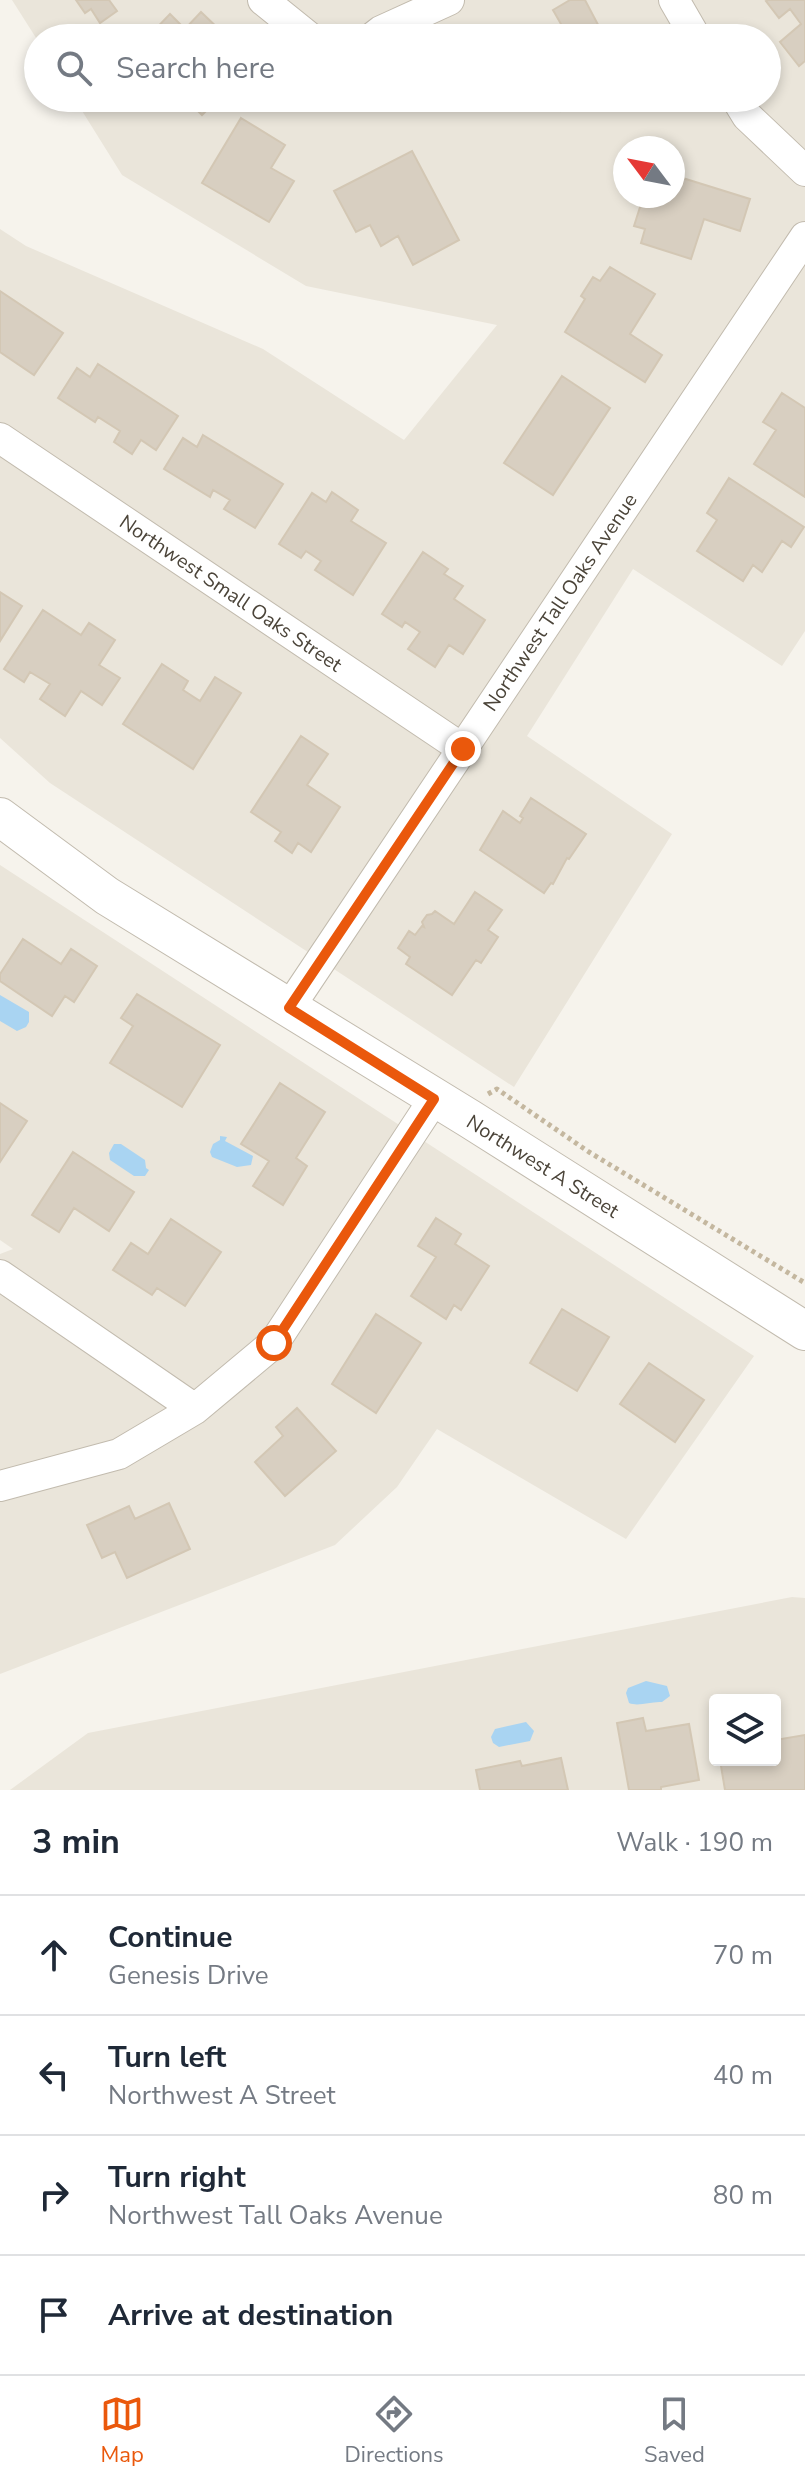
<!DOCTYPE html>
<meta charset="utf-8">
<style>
:root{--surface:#fff;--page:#f6f6f7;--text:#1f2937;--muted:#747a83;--line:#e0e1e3;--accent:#ea580c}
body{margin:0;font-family:"Nunito Sans",sans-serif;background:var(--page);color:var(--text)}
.controls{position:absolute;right:24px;bottom:24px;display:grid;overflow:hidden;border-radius:8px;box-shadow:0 4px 12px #0003}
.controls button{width:72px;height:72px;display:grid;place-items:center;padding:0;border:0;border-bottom:2px solid var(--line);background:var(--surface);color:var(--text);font:40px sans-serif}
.compass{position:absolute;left:613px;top:136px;width:72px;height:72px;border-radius:50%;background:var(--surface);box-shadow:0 4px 12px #0003;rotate:302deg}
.stop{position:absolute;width:24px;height:24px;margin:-18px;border:6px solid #ea580c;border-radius:50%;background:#fff}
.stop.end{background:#ea580c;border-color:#fff;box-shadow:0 2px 8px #0008}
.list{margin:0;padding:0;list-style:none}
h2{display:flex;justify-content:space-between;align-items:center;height:104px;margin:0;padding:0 32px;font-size:34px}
h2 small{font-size:26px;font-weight:400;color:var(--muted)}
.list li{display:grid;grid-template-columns:52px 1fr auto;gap:24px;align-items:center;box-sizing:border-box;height:120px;padding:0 32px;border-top:2px solid var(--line)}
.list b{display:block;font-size:30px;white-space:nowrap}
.list p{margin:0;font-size:26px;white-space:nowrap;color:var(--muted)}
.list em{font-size:26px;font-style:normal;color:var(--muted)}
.icon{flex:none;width:44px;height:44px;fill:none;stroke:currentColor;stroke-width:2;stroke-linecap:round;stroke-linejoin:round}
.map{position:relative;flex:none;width:805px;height:1790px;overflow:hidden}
.search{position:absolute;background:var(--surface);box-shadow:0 4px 12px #0003;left:24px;right:24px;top:24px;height:88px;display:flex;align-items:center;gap:20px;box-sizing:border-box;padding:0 28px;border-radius:44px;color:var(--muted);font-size:30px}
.sheet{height:584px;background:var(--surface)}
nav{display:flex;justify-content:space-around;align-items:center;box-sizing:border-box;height:112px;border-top:2px solid var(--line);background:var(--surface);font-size:22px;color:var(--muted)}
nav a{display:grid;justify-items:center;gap:4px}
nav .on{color:var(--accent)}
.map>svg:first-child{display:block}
.residential{fill:#eae5da;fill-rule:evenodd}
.water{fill:#a9d4f2}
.building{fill:#d8cfc1;stroke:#d3c7b4;stroke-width:2}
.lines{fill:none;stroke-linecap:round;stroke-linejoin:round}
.minor-casing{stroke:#c2bbae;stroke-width:32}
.tertiary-casing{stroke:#c2bbae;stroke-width:40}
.path{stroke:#c4b79f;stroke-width:5;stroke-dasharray:4 4;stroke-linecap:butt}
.minor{stroke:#fff;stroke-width:30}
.tertiary{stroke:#fff;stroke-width:38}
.route{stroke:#ea580c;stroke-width:10}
.labels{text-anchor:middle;stroke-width:6;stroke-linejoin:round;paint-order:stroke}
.street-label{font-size:20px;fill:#4b4439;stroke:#fff}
</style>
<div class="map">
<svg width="805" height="1790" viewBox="0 0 805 1790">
<rect width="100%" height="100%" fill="#f6f3ec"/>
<path class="residential" d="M 12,0 L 805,0 L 805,631 L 782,666 L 633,569 L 527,736 L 672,834 L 514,1087 L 50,783 L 0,738 L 0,229 L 26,246 L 263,349 L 404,440 L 497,325 L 306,286 L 122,175 L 74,98 L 767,98 L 767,38 L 38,38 L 38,41 ZM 625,148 L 673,148 L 673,196 L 625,196 Z
M 0,865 L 754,1356 L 626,1539 L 437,1429 L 397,1487 L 335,1545 L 0,1674 L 0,1254 L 13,1249 L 0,1240 Z
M 792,1597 L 805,1598 L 805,1790 L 10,1790 L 88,1733 ZM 715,1700 L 775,1700 L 775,1760 L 715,1760 Z"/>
<path class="water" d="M 0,995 L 29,1012 L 29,1022 L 26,1027 L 17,1031 L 0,1021 Z
M 220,1136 L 227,1137 L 225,1141 L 253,1156 L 251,1165 L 237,1167 L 212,1157 L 210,1152 L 213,1144 L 220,1140 Z
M 114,1144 L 121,1144 L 145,1160 L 146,1168 L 149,1170 L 145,1176 L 134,1176 L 110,1160 L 109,1153 Z
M 646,1681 L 667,1686 L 670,1696 L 662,1702 C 651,1701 639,1707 629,1703 L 626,1693 L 628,1688 Z
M 526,1722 L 534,1731 L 530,1741 L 499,1747 L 493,1743 L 491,1737 L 495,1729 Z"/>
<path class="building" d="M 76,0 L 109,0 L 117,11 L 100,23 L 91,9 L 85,13 Z
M 570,0 L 585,0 L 605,38 L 551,38 L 565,31 L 553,10 Z
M 768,0 L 805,0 L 805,61 L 799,66 L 780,42 L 801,24 L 790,9 L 779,18 L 766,1 Z
M 201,12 L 225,35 L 223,38 L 147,38 L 170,14 L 185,29 Z
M 172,98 L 219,98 L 202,115 L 191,104 L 184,110 Z
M 554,98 L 578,98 L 580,101 L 561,111 Z
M 241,118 L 285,145 L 271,168 L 294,181 L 269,222 L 202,183 Z
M 412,151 L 459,240 L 413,265 L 398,236 L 381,246 L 370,225 L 356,232 L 334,191 Z
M 673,175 L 750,199 L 740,231 L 704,219 L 691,259 L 641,243 L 645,229 L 634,226 L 641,204 L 647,206 L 650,196 L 673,196 Z
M 610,267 L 655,294 L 630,334 L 662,355 L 645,382 L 565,332 L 585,299 L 581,296 L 593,277 L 600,281 Z
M 0,291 L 63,333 L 34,375 L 0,352 Z
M 98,364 L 178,416 L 156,450 L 141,440 L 132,454 L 114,442 L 120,431 L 98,417 L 95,422 L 58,398 L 77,368 L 90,377 Z
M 562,376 L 610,408 L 553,495 L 504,463 Z
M 782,393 L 805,408 L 805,497 L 754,464 L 776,430 L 763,422 Z
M 203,435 L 283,484 L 255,528 L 224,509 L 230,500 L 213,490 L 210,497 L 164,469 L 183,438 L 197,447 Z
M 729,478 L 804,527 L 791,547 L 782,541 L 762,572 L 753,565 L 743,581 L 697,551 L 717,520 L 707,513 Z
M 332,492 L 358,510 L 351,521 L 386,543 L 353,595 L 315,570 L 321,561 L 306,551 L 301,558 L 279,544 L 312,493 L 326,502 Z
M 423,552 L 448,569 L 444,574 L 463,586 L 454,599 L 485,620 L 463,654 L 449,645 L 435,667 L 408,649 L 420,632 L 405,622 L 402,627 L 382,614 Z
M 0,592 L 22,606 L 0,641 Z
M 43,610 L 81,635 L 89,623 L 115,640 L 99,665 L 120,678 L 102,705 L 81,691 L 65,716 L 40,699 L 50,684 L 30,672 L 24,682 L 4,669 Z
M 162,664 L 188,681 L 183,690 L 200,701 L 215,677 L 241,693 L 193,769 L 123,724 Z
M 301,736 L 328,754 L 307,785 L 340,807 L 311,852 L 298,843 L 292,853 L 275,841 L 281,832 L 251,812 Z
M 531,798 L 586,834 L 569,859 L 567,858 L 553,884 L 551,883 L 544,893 L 480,850 L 503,811 L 520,823 L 523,818 L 520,816 Z
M 475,892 L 502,910 L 488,930 L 498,937 L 481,963 L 476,960 L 452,995 L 406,964 L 410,957 L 398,948 L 409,931 L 415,935 L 422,926 L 424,927 L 422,922 L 427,915 L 432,914 L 435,911 L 454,924 Z
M 23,939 L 61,964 L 71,949 L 97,966 L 74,1002 L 65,996 L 52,1016 L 0,981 L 0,974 Z
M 137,994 L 220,1045 L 182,1107 L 110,1063 L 133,1026 L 121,1018 Z
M 280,1083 L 325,1112 L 296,1158 L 307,1166 L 283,1205 L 253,1186 L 269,1161 L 241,1144 Z
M 0,1103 L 27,1121 L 0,1162 Z
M 73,1152 L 134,1192 L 109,1231 L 74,1208 L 59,1232 L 32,1215 Z
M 436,1218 L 461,1234 L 455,1244 L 489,1266 L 461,1310 L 454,1305 L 446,1319 L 411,1296 L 436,1257 L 418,1246 Z
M 171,1219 L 221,1252 L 185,1306 L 157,1288 L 152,1295 L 113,1270 L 131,1243 L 148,1254 Z
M 562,1309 L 609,1337 L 577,1391 L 530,1363 Z
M 376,1314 L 421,1343 L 376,1413 L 332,1384 Z
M 649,1363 L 704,1400 L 675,1442 L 620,1404 Z
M 297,1408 L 336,1451 L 285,1496 L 255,1462 L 283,1436 L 276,1427 Z
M 169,1503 L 190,1549 L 127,1578 L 115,1552 L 102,1558 L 87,1525 L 129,1506 L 135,1519 Z
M 643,1718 L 646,1731 L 689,1724 L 699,1780 L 661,1787 L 661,1790 L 629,1790 L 617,1723 Z
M 805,1735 L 805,1790 L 725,1790 L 720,1760 L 775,1760 L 775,1740 Z
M 561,1758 L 568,1790 L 480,1790 L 476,1770 L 520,1761 L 522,1766 Z"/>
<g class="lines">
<defs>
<path id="minor" d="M 263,0 L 310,38
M 674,0 L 696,38
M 372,38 L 381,31 L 449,0
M 736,98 L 747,116 L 805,171
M 0,438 L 463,749
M 289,1008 L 805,237
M 0,1275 L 195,1409
M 0,1486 L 119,1454 L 195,1409 L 274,1343 L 434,1099"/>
<path id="tertiary" d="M 0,817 L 107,896 L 470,1119 L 805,1331"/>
</defs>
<use href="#minor" class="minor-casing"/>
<use href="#tertiary" class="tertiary-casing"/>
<path class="path" d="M 488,1094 L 497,1089 L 589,1152 L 805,1283"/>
<use href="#minor" class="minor"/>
<use href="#tertiary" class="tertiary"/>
</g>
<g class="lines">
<path class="route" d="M 274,1343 L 434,1099 L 289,1008 L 463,749"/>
</g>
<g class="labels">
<g class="street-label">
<text transform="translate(231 593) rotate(34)" y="7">Northwest Small Oaks Street</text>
<text transform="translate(560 602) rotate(-56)" y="7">Northwest Tall Oaks Avenue</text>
<text transform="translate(543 1166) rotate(32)" y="7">Northwest A Street</text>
</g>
</g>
</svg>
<div class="controls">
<button><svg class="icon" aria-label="layers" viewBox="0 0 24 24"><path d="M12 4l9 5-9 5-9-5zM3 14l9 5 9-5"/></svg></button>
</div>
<svg class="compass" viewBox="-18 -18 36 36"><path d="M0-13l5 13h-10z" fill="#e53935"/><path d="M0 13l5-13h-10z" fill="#747a83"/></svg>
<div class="stop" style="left:274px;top:1343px"></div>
<div class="stop end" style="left:463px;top:749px"></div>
<div class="search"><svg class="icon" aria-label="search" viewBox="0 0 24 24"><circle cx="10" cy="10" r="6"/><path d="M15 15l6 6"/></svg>Search here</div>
</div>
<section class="sheet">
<h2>3 min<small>Walk · 190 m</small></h2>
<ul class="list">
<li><svg class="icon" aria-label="ahead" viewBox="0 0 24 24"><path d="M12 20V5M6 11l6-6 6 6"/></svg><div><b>Continue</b><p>Genesis Drive</p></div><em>70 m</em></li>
<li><svg class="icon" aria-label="left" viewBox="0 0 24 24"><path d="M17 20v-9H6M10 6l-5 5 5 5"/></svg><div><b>Turn left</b><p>Northwest A Street</p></div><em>40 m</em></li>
<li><svg class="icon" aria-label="right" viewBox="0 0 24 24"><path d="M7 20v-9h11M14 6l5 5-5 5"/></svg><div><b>Turn right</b><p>Northwest Tall Oaks Avenue</p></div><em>80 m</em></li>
<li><svg class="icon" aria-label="arrive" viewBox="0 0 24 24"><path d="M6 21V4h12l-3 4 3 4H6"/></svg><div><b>Arrive at destination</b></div></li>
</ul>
</section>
<nav>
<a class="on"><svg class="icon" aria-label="map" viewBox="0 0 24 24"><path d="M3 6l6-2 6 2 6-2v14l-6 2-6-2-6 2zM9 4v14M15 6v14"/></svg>Map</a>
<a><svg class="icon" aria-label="directions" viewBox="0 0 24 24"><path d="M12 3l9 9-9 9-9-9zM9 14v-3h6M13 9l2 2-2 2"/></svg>Directions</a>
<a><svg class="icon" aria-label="saved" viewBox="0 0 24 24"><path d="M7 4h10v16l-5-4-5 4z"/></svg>Saved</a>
</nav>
